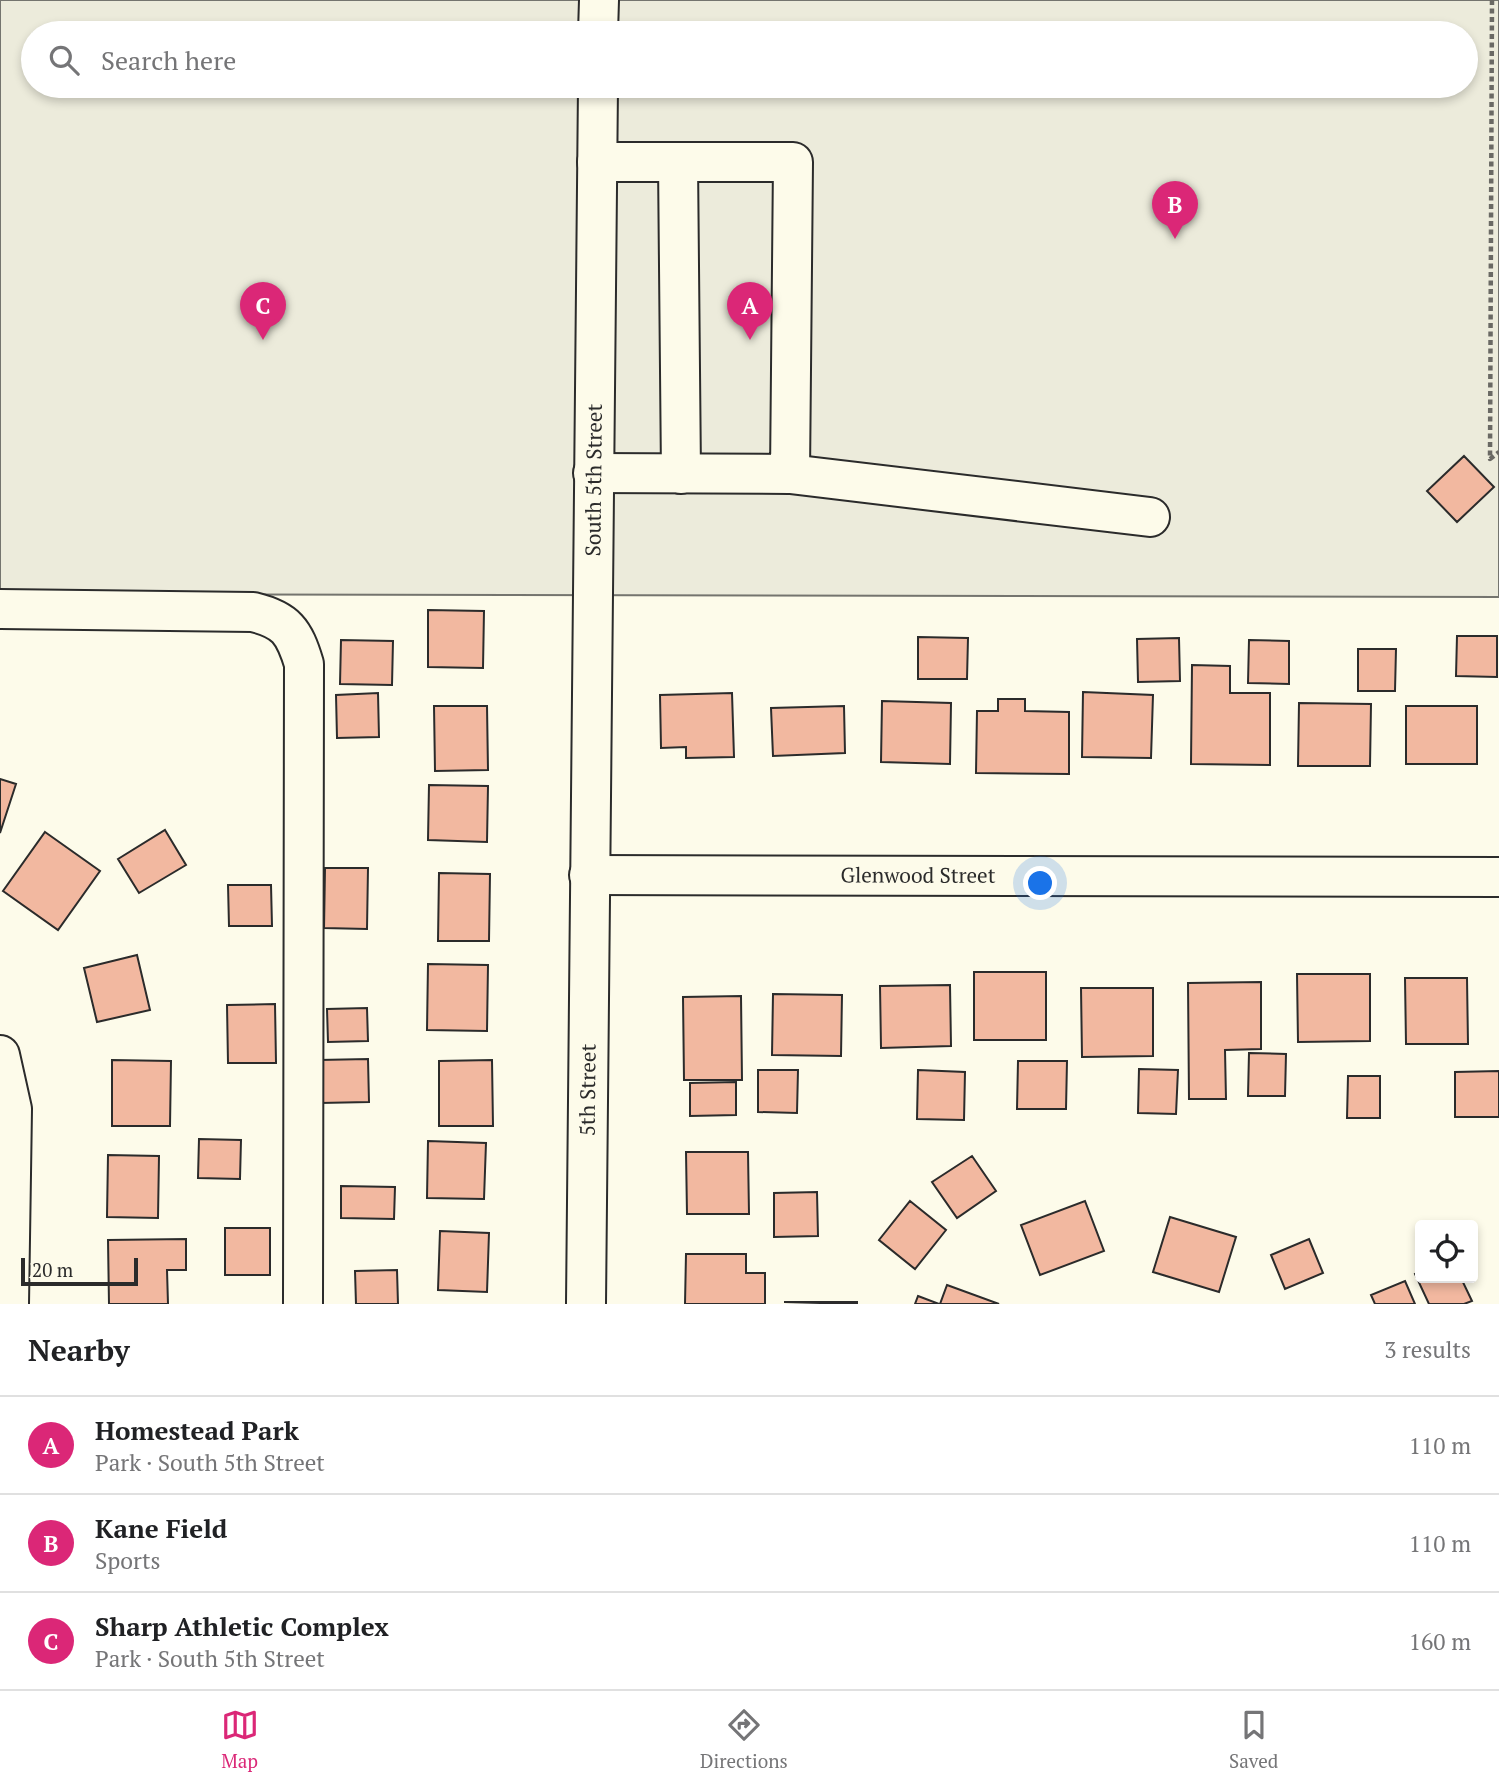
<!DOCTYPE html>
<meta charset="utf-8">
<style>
:root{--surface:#fff;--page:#f6f6f6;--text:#202124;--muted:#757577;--line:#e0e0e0;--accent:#db2777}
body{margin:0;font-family:"PT Serif",serif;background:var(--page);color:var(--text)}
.controls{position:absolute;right:21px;bottom:21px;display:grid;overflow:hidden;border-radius:7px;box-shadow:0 4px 10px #0003}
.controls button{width:63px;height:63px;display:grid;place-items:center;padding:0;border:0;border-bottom:2px solid var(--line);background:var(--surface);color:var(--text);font:35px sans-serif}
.scale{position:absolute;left:21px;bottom:18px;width:117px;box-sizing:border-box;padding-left:7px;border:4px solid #2b2b2b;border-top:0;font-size:19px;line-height:24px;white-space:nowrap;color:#2b2b2b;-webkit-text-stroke:5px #fdfbea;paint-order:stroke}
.you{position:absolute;left:1041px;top:884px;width:24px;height:24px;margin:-18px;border:5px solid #fff;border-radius:50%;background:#1a73e8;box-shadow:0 0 0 10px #1a73e833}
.badge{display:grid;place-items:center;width:46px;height:46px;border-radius:50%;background:var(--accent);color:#fff;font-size:23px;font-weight:700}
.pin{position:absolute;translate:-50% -58px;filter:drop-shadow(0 2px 4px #0008)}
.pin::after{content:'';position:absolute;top:37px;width:24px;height:21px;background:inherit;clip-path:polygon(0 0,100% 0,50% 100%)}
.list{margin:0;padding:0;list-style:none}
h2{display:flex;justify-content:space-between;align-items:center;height:91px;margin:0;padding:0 28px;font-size:30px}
h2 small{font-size:23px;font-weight:400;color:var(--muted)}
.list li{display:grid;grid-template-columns:46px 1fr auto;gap:21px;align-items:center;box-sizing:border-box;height:98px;padding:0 28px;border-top:2px solid var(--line)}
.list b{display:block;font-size:26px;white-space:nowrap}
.list p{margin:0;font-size:23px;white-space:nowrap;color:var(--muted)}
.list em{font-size:23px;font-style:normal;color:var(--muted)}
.icon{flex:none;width:38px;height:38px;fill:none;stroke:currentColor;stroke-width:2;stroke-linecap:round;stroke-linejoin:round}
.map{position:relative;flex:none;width:1499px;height:1304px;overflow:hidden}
.search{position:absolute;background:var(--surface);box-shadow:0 4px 10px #0003;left:21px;right:21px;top:21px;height:77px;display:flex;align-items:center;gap:18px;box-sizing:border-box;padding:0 24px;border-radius:38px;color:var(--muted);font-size:26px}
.sheet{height:385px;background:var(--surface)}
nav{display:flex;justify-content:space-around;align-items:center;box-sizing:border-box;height:98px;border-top:2px solid var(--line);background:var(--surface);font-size:19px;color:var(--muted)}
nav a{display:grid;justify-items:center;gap:4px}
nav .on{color:var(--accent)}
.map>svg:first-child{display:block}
.green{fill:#ecebdb;stroke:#74746e;stroke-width:2;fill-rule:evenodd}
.building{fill:#f2b8a0;stroke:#2b2b2b;stroke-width:2}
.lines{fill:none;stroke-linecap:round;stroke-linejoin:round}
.minor-casing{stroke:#2b2b2b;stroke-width:42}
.path{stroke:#6a6964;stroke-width:4.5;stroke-dasharray:5 3.5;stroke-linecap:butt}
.minor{stroke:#fdfbea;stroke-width:38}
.labels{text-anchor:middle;stroke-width:5;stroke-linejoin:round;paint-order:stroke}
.street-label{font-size:21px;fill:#2b2b2b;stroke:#fdfbea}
</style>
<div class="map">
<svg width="1499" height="1304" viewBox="0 0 1499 1304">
<rect width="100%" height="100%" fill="#fdfbea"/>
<path class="green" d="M 0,0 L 1499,0 L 1499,597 L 0,594 ZM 33,33 L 1466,33 L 1466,86 L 33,86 Z"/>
<path class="building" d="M 1464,456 L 1494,487 L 1457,522 L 1427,491 Z
M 428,610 L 484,611 L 483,668 L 428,667 Z
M 1457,636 L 1497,636 L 1497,677 L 1456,676 Z
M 918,637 L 968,638 L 967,679 L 918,679 Z
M 1179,638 L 1180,681 L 1138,682 L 1137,639 Z
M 341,640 L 393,641 L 392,685 L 340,684 Z
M 1249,640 L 1289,641 L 1289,684 L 1248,683 Z
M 1358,649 L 1396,649 L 1395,691 L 1358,691 Z
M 1192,665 L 1230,666 L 1230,693 L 1270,693 L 1270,765 L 1191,764 Z
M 1083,692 L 1153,695 L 1151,758 L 1082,757 Z
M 378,693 L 379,737 L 337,738 L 336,695 Z
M 732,693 L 734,757 L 686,758 L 686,747 L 661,748 L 660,695 Z
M 998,699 L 1025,699 L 1025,711 L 1069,712 L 1069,774 L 976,773 L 977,711 L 998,711 Z
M 882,701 L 951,703 L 950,764 L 881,762 Z
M 1299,703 L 1371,704 L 1370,766 L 1298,766 Z
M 434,706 L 487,706 L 488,770 L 435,771 Z
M 844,706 L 845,753 L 773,756 L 771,708 Z
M 1406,706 L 1477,706 L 1477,764 L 1406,764 Z
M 0,779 L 16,784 L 0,833 Z
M 429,785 L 488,786 L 487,842 L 428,840 Z
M 165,830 L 186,865 L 139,893 L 118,859 Z
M 45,832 L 100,871 L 58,930 L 3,891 Z
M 325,868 L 368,868 L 367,929 L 324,928 Z
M 439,873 L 490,874 L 489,941 L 438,941 Z
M 228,885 L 271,885 L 272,926 L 229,926 Z
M 137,955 L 150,1010 L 97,1022 L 84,968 Z
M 428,964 L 488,965 L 487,1031 L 427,1030 Z
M 974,972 L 1046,972 L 1046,1040 L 974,1040 Z
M 1297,974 L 1370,974 L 1370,1041 L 1298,1042 Z
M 1405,978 L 1467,978 L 1468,1044 L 1406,1044 Z
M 1261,982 L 1261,1049 L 1225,1050 L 1226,1099 L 1189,1099 L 1188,983 Z
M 950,985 L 951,1046 L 881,1048 L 880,986 Z
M 1081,988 L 1153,988 L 1153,1056 L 1082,1057 Z
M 773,994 L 842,995 L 841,1056 L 772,1055 Z
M 741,996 L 742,1080 L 684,1080 L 683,997 Z
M 275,1004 L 276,1063 L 228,1063 L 227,1005 Z
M 367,1008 L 368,1041 L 328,1042 L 327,1009 Z
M 1249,1053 L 1286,1054 L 1285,1096 L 1248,1096 Z
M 368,1059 L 369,1102 L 320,1103 L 319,1060 Z
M 112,1060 L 171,1061 L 170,1126 L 112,1126 Z
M 492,1060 L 493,1126 L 439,1126 L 439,1061 Z
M 1018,1061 L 1067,1061 L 1066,1109 L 1017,1109 Z
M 1139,1069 L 1178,1070 L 1176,1114 L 1138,1113 Z
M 758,1070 L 798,1070 L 797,1113 L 758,1112 Z
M 918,1070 L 965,1072 L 964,1120 L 917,1119 Z
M 1499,1071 L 1499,1117 L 1455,1117 L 1455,1072 Z
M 1348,1076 L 1380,1076 L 1380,1118 L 1347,1118 Z
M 736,1082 L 736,1115 L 690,1116 L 690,1083 Z
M 199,1139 L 241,1140 L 240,1179 L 198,1178 Z
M 428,1141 L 486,1143 L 484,1199 L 427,1198 Z
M 686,1152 L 748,1152 L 749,1214 L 687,1214 Z
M 108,1155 L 159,1156 L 158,1218 L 107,1217 Z
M 972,1156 L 996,1191 L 957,1218 L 932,1182 Z
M 341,1186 L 395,1187 L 394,1219 L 341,1218 Z
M 817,1192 L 818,1236 L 774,1237 L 774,1193 Z
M 910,1201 L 946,1230 L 915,1269 L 879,1240 Z
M 1085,1201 L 1104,1251 L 1040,1275 L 1021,1225 Z
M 1170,1217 L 1236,1237 L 1219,1292 L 1153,1272 Z
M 225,1228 L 270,1228 L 270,1275 L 225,1275 Z
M 440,1231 L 489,1233 L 487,1292 L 438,1290 Z
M 186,1239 L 186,1270 L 167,1270 L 168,1304 L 109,1304 L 108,1240 Z
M 1309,1239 L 1323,1273 L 1285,1289 L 1271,1255 Z
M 686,1254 L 746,1254 L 746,1273 L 765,1273 L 765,1304 L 685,1304 Z
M 397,1270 L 398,1304 L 356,1304 L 355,1271 Z
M 1420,1271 L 1420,1278 L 1461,1278 L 1472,1301 L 1464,1304 L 1429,1304 L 1415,1274 Z
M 1405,1281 L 1415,1304 L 1375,1304 L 1371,1295 Z
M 947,1285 L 999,1304 L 940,1304 Z
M 918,1296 L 939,1304 L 915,1304 Z
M 784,1302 L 857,1302 L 857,1304 Z"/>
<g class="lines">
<defs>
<g id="minor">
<path d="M 598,33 L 599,0"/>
<path d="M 678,162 L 681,474"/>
<path d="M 593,473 L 790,474 L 793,162 L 597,162"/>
<path d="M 790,474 L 1150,517"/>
<path d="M 0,609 L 253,612 C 286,620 294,631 304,664 L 303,1304"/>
<path id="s1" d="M 589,875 L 1499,877"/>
<path d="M 0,1055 L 12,1109 L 9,1304"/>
<path id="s2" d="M 586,1304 L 598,86"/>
</g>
</defs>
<use href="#minor" class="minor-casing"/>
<path class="path" d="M 1492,0 L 1490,459 L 1499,452"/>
<use href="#minor" class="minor"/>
</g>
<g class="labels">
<g class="street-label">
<text dy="7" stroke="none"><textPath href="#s2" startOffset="824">South 5th Street</textPath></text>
<text dy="7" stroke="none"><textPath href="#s1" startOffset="329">Glenwood Street</textPath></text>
<text dy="7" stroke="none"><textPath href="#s2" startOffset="214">5th Street</textPath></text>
</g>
</g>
</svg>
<div class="controls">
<button><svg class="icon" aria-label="locate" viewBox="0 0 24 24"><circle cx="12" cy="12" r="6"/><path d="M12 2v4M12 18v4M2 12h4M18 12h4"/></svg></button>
</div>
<div class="scale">20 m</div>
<div class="you"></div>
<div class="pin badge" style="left:750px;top:340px">A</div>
<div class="pin badge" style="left:1175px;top:239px">B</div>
<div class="pin badge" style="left:263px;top:340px">C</div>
<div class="search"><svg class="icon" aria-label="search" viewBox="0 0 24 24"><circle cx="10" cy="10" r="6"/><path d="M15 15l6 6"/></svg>Search here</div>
</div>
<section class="sheet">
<h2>Nearby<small>3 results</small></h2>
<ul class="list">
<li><span class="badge">A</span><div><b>Homestead Park</b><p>Park · South 5th Street</p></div><em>110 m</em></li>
<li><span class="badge">B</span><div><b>Kane Field</b><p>Sports</p></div><em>110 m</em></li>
<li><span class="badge">C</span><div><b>Sharp Athletic Complex</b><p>Park · South 5th Street</p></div><em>160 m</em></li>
</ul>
</section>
<nav>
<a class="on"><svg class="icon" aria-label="map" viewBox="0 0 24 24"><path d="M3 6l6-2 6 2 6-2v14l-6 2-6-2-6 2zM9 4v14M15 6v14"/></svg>Map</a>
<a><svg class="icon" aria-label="directions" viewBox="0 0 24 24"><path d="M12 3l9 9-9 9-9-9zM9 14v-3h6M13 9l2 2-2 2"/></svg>Directions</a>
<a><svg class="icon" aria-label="saved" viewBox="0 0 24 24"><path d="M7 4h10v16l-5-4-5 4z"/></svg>Saved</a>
</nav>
